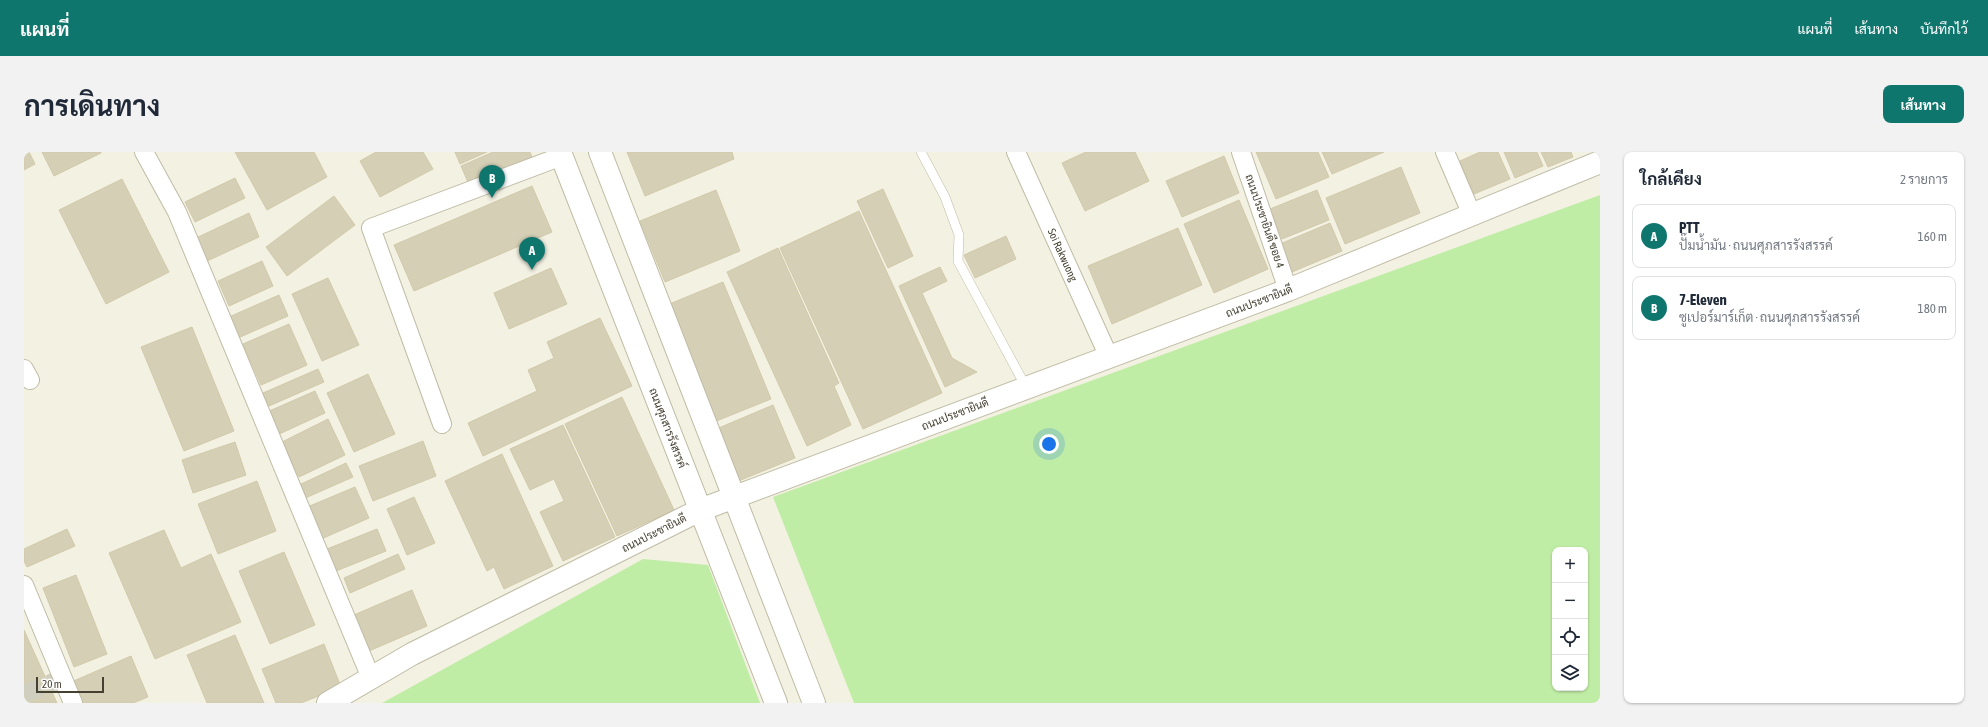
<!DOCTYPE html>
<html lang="th">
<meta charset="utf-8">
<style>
:root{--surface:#fff;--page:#f2f2f3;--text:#1f2937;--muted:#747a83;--line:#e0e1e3;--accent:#0f766e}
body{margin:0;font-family:"Asap Condensed",Sarabun,sans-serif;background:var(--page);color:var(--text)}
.controls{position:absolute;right:12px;bottom:12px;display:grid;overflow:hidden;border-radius:8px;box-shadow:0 1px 3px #0004}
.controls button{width:36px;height:36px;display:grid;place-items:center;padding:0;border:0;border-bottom:1px solid var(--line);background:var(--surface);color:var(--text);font:20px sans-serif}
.scale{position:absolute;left:12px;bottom:10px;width:68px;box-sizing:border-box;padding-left:4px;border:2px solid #454132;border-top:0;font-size:11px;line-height:14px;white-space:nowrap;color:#454132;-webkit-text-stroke:3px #fff;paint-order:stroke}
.you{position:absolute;left:1025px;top:292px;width:14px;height:14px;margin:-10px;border:3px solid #fff;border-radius:50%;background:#1a73e8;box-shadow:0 0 0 6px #1a73e833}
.badge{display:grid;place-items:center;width:26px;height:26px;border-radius:50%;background:var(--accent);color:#fff;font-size:13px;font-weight:700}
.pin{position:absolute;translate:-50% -33px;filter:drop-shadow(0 1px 2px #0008)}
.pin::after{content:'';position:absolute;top:21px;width:14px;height:12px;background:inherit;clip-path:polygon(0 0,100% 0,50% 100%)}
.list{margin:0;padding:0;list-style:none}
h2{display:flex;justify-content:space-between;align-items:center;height:52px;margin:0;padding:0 16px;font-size:17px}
h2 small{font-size:13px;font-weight:400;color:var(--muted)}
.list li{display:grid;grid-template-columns:26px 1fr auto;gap:12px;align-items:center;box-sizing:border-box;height:64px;margin:0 8px 8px;padding:0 8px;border:1px solid var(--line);border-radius:8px}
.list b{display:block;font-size:15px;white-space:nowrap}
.list p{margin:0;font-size:13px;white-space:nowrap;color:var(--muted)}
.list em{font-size:13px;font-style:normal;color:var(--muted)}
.icon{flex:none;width:22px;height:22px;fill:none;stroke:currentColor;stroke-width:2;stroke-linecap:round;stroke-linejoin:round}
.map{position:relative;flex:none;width:1576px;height:551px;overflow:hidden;border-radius:8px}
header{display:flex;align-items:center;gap:24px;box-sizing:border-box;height:56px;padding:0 20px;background:var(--accent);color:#fff}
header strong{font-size:19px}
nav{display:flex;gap:22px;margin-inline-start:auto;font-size:14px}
.intro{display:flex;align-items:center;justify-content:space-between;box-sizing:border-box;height:96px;padding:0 24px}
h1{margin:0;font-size:28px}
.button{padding:10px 18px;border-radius:8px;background:var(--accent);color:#fff;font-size:14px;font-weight:700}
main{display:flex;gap:24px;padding:0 24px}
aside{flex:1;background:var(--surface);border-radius:8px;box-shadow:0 1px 3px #0004}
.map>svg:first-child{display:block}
.green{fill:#c0eda5;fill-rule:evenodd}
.building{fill:#d5cfb6;stroke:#d1c9a9}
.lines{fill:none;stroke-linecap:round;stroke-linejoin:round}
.minor-tunnel{stroke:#d0cebf;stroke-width:18;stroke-dasharray:18 9;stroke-linecap:butt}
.service-casing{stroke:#bfbba4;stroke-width:10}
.minor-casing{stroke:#bfbba4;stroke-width:20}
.tertiary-casing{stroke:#bfbba4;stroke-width:24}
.service{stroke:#fff;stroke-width:9}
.minor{stroke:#fff;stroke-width:18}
.tertiary{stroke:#fff;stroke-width:22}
.labels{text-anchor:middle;stroke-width:3.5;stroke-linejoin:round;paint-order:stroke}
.street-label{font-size:11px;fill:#454132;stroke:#fff}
</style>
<header>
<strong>แผนที่</strong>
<nav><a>แผนที่</a><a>เส้นทาง</a><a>บันทึกไว้</a></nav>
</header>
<div class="intro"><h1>การเดินทาง</h1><a class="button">เส้นทาง</a></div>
<main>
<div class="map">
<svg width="1576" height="551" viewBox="0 0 1576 551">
<rect width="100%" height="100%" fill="#f3f1e2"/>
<path class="green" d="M 1576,43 L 1576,551 L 830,551 L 749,345 ZM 1531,398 L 1561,398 L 1561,536 L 1531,536 Z
M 619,407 L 684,413 L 736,551 L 358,551 Z"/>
<path class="building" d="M 0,0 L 5,0 L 11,12 L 0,18 Z
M 18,0 L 77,0 L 77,1 L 30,24 Z
M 211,0 L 290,0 L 303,25 L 243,58 Z
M 352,0 L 399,0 L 409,17 L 356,45 L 336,9 Z
M 431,0 L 463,0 L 436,12 Z
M 469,0 L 506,0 L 509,8 L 446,35 L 437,14 Z
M 603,0 L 708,0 L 710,7 L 621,44 Z
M 1062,0 L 1111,0 L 1125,29 L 1061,59 L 1038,11 Z
M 1232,0 L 1294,0 L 1305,25 L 1252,47 Z
M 1298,0 L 1360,0 L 1308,22 Z
M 1456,0 L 1474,0 L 1486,27 L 1450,42 L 1436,9 Z
M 1480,0 L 1513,0 L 1519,14 L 1491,26 Z
M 1517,0 L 1547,0 L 1549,5 L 1524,15 Z
M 1200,4 L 1215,41 L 1158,65 L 1142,29 Z
M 1377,15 L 1396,61 L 1321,92 L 1302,46 Z
M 211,26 L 221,46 L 171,70 L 161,50 Z
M 98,27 L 145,120 L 82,152 L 35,58 Z
M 508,34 L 528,80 L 390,139 L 370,93 Z
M 859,37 L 889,104 L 864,116 L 833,49 Z
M 692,38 L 716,99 L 641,130 L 616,69 Z
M 1293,38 L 1305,68 L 1258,87 L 1246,57 Z
M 310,44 L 331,73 L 263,124 L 242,95 Z
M 1215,48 L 1244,117 L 1190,141 L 1160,72 Z
M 835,59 L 918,241 L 839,277 L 756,96 Z
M 225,61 L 235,85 L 181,110 L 170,87 Z
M 1306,71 L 1318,99 L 1268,120 L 1256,92 Z
M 1154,76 L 1178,133 L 1088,172 L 1064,114 Z
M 982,84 L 992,107 L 951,126 L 940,103 Z
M 754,96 L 815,231 L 810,234 L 827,273 L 783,294 L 703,120 Z
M 238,109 L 249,134 L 205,154 L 194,129 Z
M 916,115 L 923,129 L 898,141 L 928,206 L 953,220 L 921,235 L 875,134 Z
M 527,116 L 543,152 L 485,177 L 470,141 Z
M 304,126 L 335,193 L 298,209 L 268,142 Z
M 699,130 L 747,247 L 690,270 L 643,153 Z
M 255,143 L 264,164 L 214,186 L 205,165 Z
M 576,166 L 608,234 L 459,304 L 444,271 L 513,239 L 504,218 L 530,206 L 523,190 Z
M 265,172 L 283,213 L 237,233 L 219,192 Z
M 168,175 L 210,279 L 160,299 L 117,195 Z
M 294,217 L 300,230 L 245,254 L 239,241 Z
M 344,222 L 371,282 L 330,300 L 303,241 Z
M 291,239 L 301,261 L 253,283 L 243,260 Z
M 598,245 L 650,358 L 593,384 L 541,272 Z
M 749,253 L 771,306 L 712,330 L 690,278 Z
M 304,267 L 321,303 L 275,325 L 258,290 Z
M 539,273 L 591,385 L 539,409 L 516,360 L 540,349 L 530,327 L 506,338 L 486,297 Z
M 399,289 L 412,324 L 349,349 L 335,314 Z
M 211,290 L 222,323 L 169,341 L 158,308 Z
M 478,302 L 529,414 L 480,437 L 470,415 L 463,419 L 421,329 Z
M 322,311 L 329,325 L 279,347 L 273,334 Z
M 233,329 L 252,379 L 194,402 L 174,352 Z
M 331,335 L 345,366 L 295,388 L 281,356 Z
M 390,345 L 411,391 L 383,403 L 363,357 Z
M 43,377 L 51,394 L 3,415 L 0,409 L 0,397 Z
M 353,377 L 362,399 L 312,419 L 303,397 Z
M 140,378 L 157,416 L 187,402 L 217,470 L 131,507 L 85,401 Z
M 260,400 L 291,473 L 246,492 L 215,419 Z
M 374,402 L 381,417 L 326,441 L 320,426 Z
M 52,423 L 83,502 L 50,515 L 19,436 Z
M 388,438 L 403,474 L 345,499 L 330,463 Z
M 0,478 L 33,551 L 0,551 Z
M 211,483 L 240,551 L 183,551 L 163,503 Z
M 300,492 L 317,535 L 277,551 L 252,551 L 238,517 Z
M 107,504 L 124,545 L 109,551 L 54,551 L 45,531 Z"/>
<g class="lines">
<path class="minor-tunnel" d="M 0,542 L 39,526"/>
<defs>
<path id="service" d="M 897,0 L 921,45 L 935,83 L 934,109 L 1002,235"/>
<g id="minor">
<path d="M 120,0 L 153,60 L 347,526"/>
<path id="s1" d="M 992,0 L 1085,205"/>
<path d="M 1217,0 L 1264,138"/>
<path d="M 1421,0 L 1448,63"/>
<path d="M 0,217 L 6,228"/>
<path d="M 418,272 L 347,76 L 538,4"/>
<path d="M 0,433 L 49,551"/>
</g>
<path id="tertiary" d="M 536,0 L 752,551
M 576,0 L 790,551
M 304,551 L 388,502 L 676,358 L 1264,138 L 1576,10"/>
</defs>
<use href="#service" class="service-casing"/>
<use href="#minor" class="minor-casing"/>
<use href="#tertiary" class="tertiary-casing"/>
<use href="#service" class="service"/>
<use href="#minor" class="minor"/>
<use href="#tertiary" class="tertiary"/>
</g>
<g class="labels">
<g class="street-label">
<text transform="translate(1241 69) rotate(71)" y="4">ถนนประชายินดี ซอย 4</text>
<text dy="4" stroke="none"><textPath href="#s1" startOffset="113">Soi Rakwuong</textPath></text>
<text transform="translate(1235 149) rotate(-21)" y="4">ถนนประชายินดี</text>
<text transform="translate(931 262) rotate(-21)" y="4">ถนนประชายินดี</text>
<text transform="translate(644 276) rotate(69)" y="4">ถนนศุภสารรังสรรค์</text>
<text transform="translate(630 381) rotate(-27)" y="4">ถนนประชายินดี</text>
</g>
</g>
</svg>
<div class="controls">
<button>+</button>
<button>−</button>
<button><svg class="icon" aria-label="locate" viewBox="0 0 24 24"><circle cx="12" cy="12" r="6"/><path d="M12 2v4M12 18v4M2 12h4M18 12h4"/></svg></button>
<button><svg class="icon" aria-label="layers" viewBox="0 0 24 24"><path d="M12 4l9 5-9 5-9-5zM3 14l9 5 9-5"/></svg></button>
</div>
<div class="scale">20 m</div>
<div class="you"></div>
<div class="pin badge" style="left:508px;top:118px">A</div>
<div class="pin badge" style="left:468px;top:46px">B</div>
</div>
<aside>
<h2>ใกล้เคียง<small>2 รายการ</small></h2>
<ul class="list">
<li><span class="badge">A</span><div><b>PTT</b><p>ปั๊มน้ำมัน · ถนนศุภสารรังสรรค์</p></div><em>160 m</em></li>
<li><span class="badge">B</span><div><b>7-Eleven</b><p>ซูเปอร์มาร์เก็ต · ถนนศุภสารรังสรรค์</p></div><em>180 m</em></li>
</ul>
</aside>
</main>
